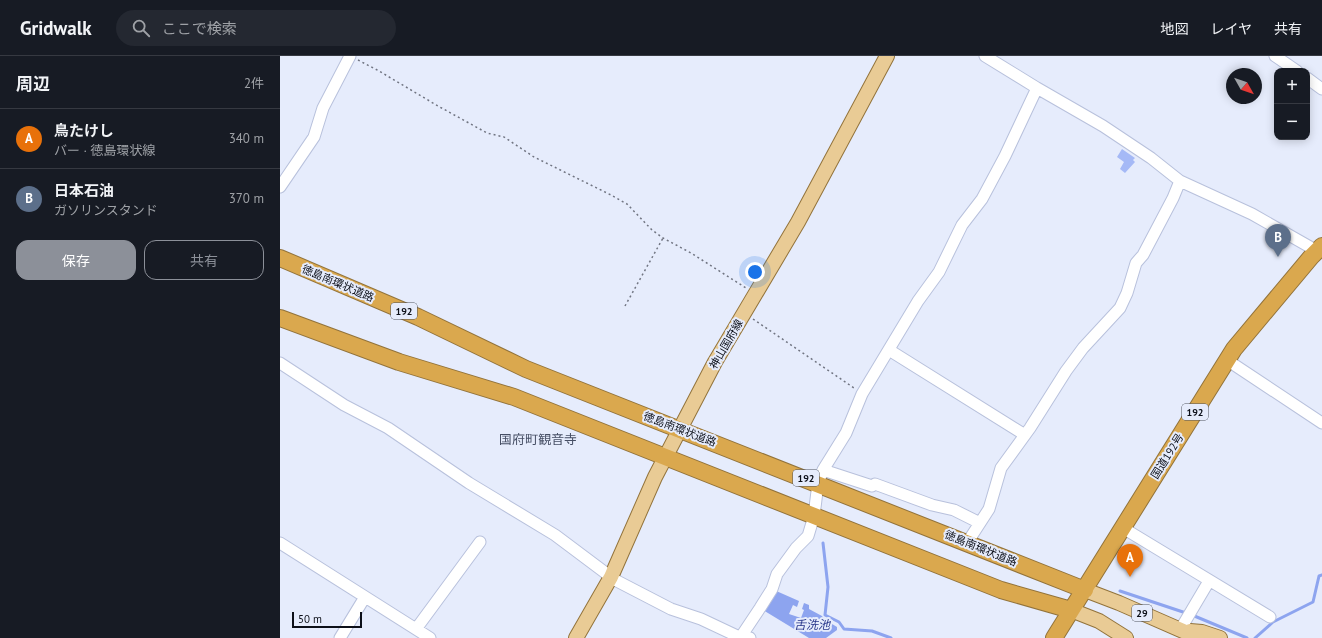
<!DOCTYPE html>
<html lang="ja">
<meta charset="utf-8">
<style>
:root{--surface:#171b24;--page:#242831;--text:#f1f3f6;--muted:#9ea1a6;--line:#363941;--accent:#8c9099}
body{margin:0;font-family:"PT Sans","Noto Sans JP",sans-serif;background:var(--page);color:var(--text)}
.controls{position:absolute;right:12px;top:12px;display:grid;overflow:hidden;border-radius:8px;box-shadow:0 2px 10px #0003}
.controls button{width:36px;height:36px;display:grid;place-items:center;padding:0;border:0;border-bottom:1px solid var(--line);background:var(--surface);color:var(--text);font:20px sans-serif}
.compass{position:absolute;left:946px;top:12px;width:36px;height:36px;border-radius:50%;background:var(--surface);box-shadow:0 2px 10px #0003;rotate:130deg}
.scale{position:absolute;left:12px;bottom:10px;width:70px;box-sizing:border-box;padding-left:4px;border:2px solid #0d1019;border-top:0;font-size:11px;line-height:14px;white-space:nowrap;color:#0d1019;-webkit-text-stroke:3px #e6ecfc;paint-order:stroke}
.you{position:absolute;left:475px;top:216px;width:14px;height:14px;margin:-10px;border:3px solid #fff;border-radius:50%;background:#1a73e8;box-shadow:0 0 0 6px #1a73e833}
.badge{display:grid;place-items:center;width:26px;height:26px;border-radius:50%;background:var(--accent);color:#fff;font-size:13px;font-weight:700}
.pin{position:absolute;translate:-50% -33px;filter:drop-shadow(0 1px 2px #0008)}
.pin::after{content:'';position:absolute;top:21px;width:14px;height:12px;background:inherit;clip-path:polygon(0 0,100% 0,50% 100%)}
.list{margin:0;padding:0;list-style:none}
h2{display:flex;justify-content:space-between;align-items:center;height:52px;margin:0;padding:0 16px;font-size:17px}
h2 small{font-size:13px;font-weight:400;color:var(--muted)}
.list li{display:grid;grid-template-columns:26px 1fr auto;gap:12px;align-items:center;box-sizing:border-box;height:60px;padding:0 16px;border-top:1px solid var(--line)}
.list b{display:block;font-size:15px;white-space:nowrap}
.list p{margin:0;font-size:13px;white-space:nowrap;color:var(--muted)}
.list em{font-size:13px;font-style:normal;color:var(--muted)}
.actions{display:flex;gap:8px;padding:12px 16px}
.actions a{flex:1;padding:9px 0;border:1px solid var(--accent);border-radius:12px;text-align:center;font-size:14px;color:var(--accent)}
.actions .main{background:var(--accent);color:#fff}
.icon{flex:none;width:22px;height:22px;fill:none;stroke:currentColor;stroke-width:2;stroke-linecap:round;stroke-linejoin:round}
.map{position:relative;flex:none;width:1042px;height:582px;overflow:hidden}
header{display:flex;align-items:center;gap:24px;box-sizing:border-box;height:56px;padding:0 20px;background:var(--surface);border-bottom:1px solid var(--line)}
header strong{font-size:19px}
nav{display:flex;gap:22px;margin-inline-start:auto;font-size:14px}
.search{width:280px;height:36px;background:var(--page);display:flex;align-items:center;gap:10px;box-sizing:border-box;padding:0 14px;border-radius:22px;color:var(--muted);font-size:15px}
main{display:flex}
aside{flex:1;background:var(--surface)}
.map>svg:first-child{display:block}
.water{fill:#8da4ef}
.lines{fill:none;stroke-linecap:round;stroke-linejoin:round}
.stream{stroke:#8da4ef;stroke-width:3}
.building{fill:#a5b9f6}
.minor-casing{stroke:#b8c1dc;stroke-width:13}
.major-casing{stroke:#92733b;stroke-width:16}
.highway-casing{stroke:#92733b;stroke-width:18}
.path{stroke:#717582;stroke-width:1.5;stroke-dasharray:2 3;stroke-linecap:butt}
.minor{stroke:#fff;stroke-width:11}
.major{stroke:#e9cb95;stroke-width:14}
.highway{stroke:#daa84e;stroke-width:16}
.labels{text-anchor:middle;stroke-width:4;stroke-linejoin:round;paint-order:stroke}
.shield{fill:#e6ecfc;stroke:#4e525d;stroke-width:1}
.shield-label{font-size:10px;font-weight:bold;fill:#0d1019}
.street-label{font-size:11px;fill:#0d1019;stroke:#e6ecfc}
.water-label{font-size:12px;font-style:italic;fill:#27358a;stroke:#e6ecfc}
.quarter-label{font-size:13px;fill:#464e64;stroke:#e6ecfc}
</style>
<header>
<strong>Gridwalk</strong>
<div class="search"><svg class="icon" aria-label="search" viewBox="0 0 24 24"><circle cx="10" cy="10" r="6"/><path d="M15 15l6 6"/></svg>ここで検索</div>
<nav><a>地図</a><a>レイヤ</a><a>共有</a></nav>
</header>
<main>
<aside>
<h2>周辺<small>2件</small></h2>
<ul class="list">
<li><span class="badge" style="background:#e8710a">A</span><div><b>鳥たけし</b><p>バー · 徳島環状線</p></div><em>340 m</em></li>
<li><span class="badge" style="background:#5c6f8a">B</span><div><b>日本石油</b><p>ガソリンスタンド</p></div><em>370 m</em></li>
</ul>
<div class="actions"><a class="main">保存</a><a>共有</a></div>
</aside>
<div class="map">
<svg width="1042" height="582" viewBox="0 0 1042 582">
<rect width="100%" height="100%" fill="#e6ecfc"/>
<path class="water" d="M 494,534 L 519,545 L 517,551 L 513,549 L 509,558 L 521,562 L 524,554 L 522,553 L 524,547 L 529,549 L 529,553 L 542,560 L 544,563 L 557,571 L 557,574 L 546,582 L 529,582 L 483,554 Z"/>
<g class="lines">
<path class="stream" d="M 543,487 L 548,531 L 545,559 L 559,566 L 564,573 L 592,575 L 611,582
M 840,535 L 906,557
M 912,559 L 967,582
M 975,582 L 993,566 L 1033,546 L 1039,520 L 1042,519"/>
</g>
<path class="building" d="M 842,93 L 855,102 L 853,104 L 855,106 L 845,117 L 840,113 L 844,106 L 837,101 Z"/>
<g class="lines">
<defs>
<path id="minor" d="M 705,0 L 757,32 L 823,70 L 871,102 L 900,125 L 972,158 L 1037,195
M 995,0 L 1017,15
M 1027,22 L 1042,33
M 0,131 L 34,81 L 43,52 L 70,0
M 609,294 L 745,379
M 947,304 L 1042,367
M 0,307 L 64,349 L 108,372 L 189,427 L 275,479 L 335,524 L 391,553 L 421,563 L 457,580 L 470,582
M 543,414 L 592,430 L 595,428 L 652,449 L 674,454 L 700,467
M 843,472 L 990,561
M 0,487 L 150,582
M 687,487 L 709,453 L 721,412 L 750,372 L 786,315 L 803,292 L 840,252 L 847,237 L 856,207 L 863,199 L 893,142 L 900,125
M 136,573 L 200,486
M 900,574 L 929,525
M 60,582 L 85,541
M 460,582 L 480,552 L 492,533 L 497,518 L 516,492 L 528,480 L 534,460 L 538,427 L 543,414 L 566,377 L 582,338 L 638,245 L 659,216 L 682,169 L 702,143 L 725,100 L 757,32"/>
<path id="major" d="M 805,534 L 839,547 L 919,582
M 791,554 L 819,565 L 846,582
M 910,575 L 922,576 L 940,582
M 296,582 L 331,521 L 375,421 L 435,306 L 518,166 L 607,0"/>
<path id="highway" d="M 0,202 L 138,261 L 246,313 L 805,534
M 0,262 L 119,306 L 234,341 L 721,534 L 791,554
M 774,582 L 954,293 L 1031,201 L 1042,190"/>
</defs>
<use href="#minor" class="minor-casing"/>
<use href="#major" class="major-casing"/>
<use href="#highway" class="highway-casing"/>
<path class="path" d="M 78,4 L 99,15 L 158,50 L 207,77 L 224,81 L 254,101 L 331,139 L 347,148 L 372,174 L 383,182 L 411,197 L 466,232
M 345,250 L 383,182
M 473,263 L 574,332"/>
<use href="#minor" class="minor"/>
<use href="#major" class="major"/>
<use href="#highway" class="highway"/>
</g>
<g class="labels">
<g class="shield">
<rect x="111" y="247" width="26" height="16" rx="3"/>
<rect x="902" y="348" width="26" height="16" rx="3"/>
<rect x="513" y="414" width="26" height="16" rx="3"/>
<rect x="852" y="549" width="20" height="16" rx="3"/>
</g>
<g class="shield-label">
<text x="124" y="259">192</text>
<text x="915" y="360">192</text>
<text x="526" y="426">192</text>
<text x="862" y="561">29</text>
</g>
<g class="street-label">
<text transform="translate(58 227) rotate(23)" y="4">徳島南環状道路</text>
<text transform="translate(446 288) rotate(-60)" y="4">神山国府線</text>
<text transform="translate(400 373) rotate(21)" y="4">徳島南環状道路</text>
<text transform="translate(887 400) rotate(-58)" y="4">国道192号</text>
<text transform="translate(701 492) rotate(22)" y="4">徳島南環状道路</text>
</g>
<g class="water-label">
<text x="532" y="573">舌洗池</text>
</g>
<g class="quarter-label">
<text x="258" y="388">国府町観音寺</text>
</g>
</g>
</svg>
<div class="controls">
<button>+</button>
<button>−</button>
</div>
<svg class="compass" viewBox="-18 -18 36 36"><path d="M0-13l5 13h-10z" fill="#e53935"/><path d="M0 13l5-13h-10z" fill="#9ea1a6"/></svg>
<div class="scale">50 m</div>
<div class="you"></div>
<div class="pin badge" style="left:850px;top:521px;background:#e8710a">A</div>
<div class="pin badge" style="left:998px;top:201px;background:#5c6f8a">B</div>
</div>
</main>
